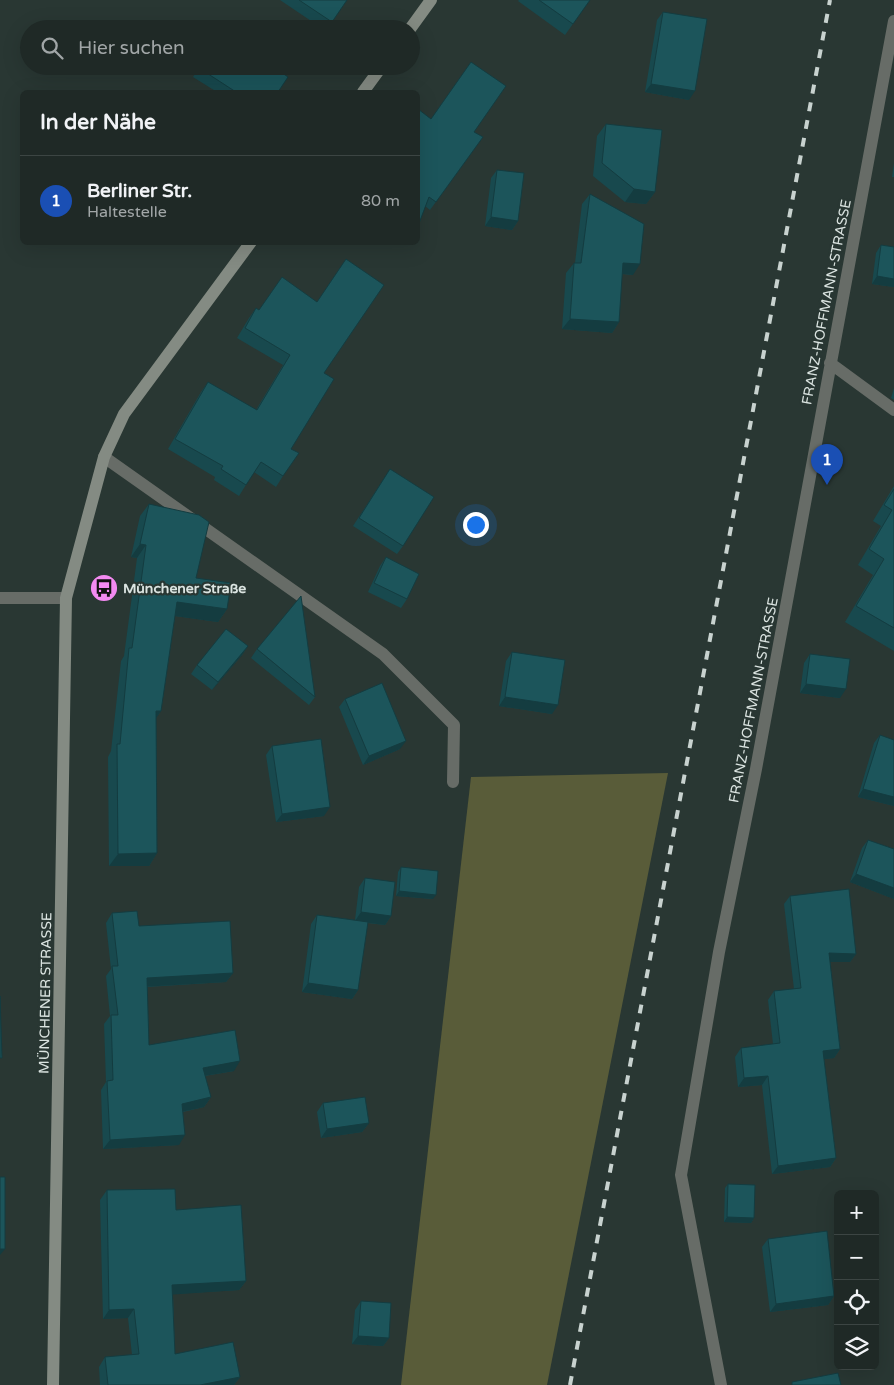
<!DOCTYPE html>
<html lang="de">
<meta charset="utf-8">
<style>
:root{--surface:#1f2926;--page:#27312e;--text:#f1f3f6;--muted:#a1a6a7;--line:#3c4543;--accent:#95b2f1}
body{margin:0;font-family:"Varela Round",sans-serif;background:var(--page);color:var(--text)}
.controls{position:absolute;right:15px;bottom:15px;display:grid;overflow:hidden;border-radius:8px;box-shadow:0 5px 20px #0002}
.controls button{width:45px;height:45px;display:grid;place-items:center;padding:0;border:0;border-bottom:1px solid var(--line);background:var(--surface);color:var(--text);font:25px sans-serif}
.you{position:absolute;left:475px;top:524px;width:18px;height:18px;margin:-12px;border:4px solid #fff;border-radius:50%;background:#1a73e8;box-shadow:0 0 0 8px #1a73e833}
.badge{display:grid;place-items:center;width:32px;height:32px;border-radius:50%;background:var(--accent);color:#fff;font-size:16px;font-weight:700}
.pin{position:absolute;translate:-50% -41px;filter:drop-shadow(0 1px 2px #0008)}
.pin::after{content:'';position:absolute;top:26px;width:18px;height:15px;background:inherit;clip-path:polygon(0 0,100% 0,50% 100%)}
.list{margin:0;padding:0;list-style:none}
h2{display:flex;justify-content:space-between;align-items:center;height:65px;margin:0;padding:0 20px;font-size:21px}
h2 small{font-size:16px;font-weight:400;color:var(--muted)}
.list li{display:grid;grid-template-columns:32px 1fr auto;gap:15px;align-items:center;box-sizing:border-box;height:90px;padding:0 20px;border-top:1px solid var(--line)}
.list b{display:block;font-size:19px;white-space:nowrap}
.list p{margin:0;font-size:16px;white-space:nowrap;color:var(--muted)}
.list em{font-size:16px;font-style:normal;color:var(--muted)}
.icon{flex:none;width:28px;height:28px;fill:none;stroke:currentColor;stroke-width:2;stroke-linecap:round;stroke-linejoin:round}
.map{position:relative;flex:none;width:894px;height:1385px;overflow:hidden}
.search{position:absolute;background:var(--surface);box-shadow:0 5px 20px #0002;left:20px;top:20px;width:400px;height:55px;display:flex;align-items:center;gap:12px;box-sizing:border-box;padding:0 18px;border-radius:28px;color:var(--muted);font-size:19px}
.panel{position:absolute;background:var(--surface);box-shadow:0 5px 20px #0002;left:20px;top:90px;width:400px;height:155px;border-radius:8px}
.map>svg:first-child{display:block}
.green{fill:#595c39}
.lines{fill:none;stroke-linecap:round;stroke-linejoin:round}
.street{stroke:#676c67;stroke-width:12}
.secondary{stroke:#848b83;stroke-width:12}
.rail{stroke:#c8d2cf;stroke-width:4;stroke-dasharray:9 9;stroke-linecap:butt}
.wall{fill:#18494e}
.shaded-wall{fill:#143c40}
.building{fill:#1c555b;stroke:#143c40}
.labels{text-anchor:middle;stroke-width:4.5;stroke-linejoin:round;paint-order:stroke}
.street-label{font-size:14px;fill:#dbe4e1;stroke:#293733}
.poi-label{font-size:14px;font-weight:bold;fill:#dbe4e1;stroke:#293733;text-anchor:start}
</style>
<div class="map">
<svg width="894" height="1385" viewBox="0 0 894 1385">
<rect width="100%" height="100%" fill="#293733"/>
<path class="green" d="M 668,773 L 547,1385 L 401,1385 L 471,777 Z"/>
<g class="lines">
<path class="street" d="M 830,363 L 894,410
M 104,457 L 383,654 L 454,725 L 453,782
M 0,598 L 66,598
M 721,1385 L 681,1175 L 719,952 L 756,769 L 894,21"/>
<path class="secondary" d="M 410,29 L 431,0
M 363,92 L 382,66
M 53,1385 L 66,598 L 104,457 L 124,414 L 251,242"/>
<path class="rail" d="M 570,1385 L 830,0"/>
</g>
<path class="wall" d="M 280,0 L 347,0 L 327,29 L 323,29 Z
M 519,0 L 590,0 L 565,35 L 518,1 Z
M 663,12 L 689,100 L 645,92 L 657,20 Z
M 200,66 L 272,66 L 278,92 L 217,92 L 193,77 Z
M 431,119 L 474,132 L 483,137 L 430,210 L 425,206 Z
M 606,124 L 655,192 L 646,204 L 625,202 L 593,176 L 597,136 Z
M 894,163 L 894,177 L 892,177 Z
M 497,170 L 518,221 L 512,230 L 485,226 L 491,178 Z
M 590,194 L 633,275 L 622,274 L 619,322 L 612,333 L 562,329 L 566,273 L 574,263 L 575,263 L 582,204 Z
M 881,245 L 894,247 L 894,287 L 872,284 L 876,253 Z
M 256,308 L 324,373 L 291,449 L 283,476 L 276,487 L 254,472 L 239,496 L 214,480 L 215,477 L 168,449 L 201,392 L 208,382 L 256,410 L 283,365 L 237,338 L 249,318 Z
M 894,388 L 894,400 L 891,398 Z
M 390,469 L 403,546 L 397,554 L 353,526 Z
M 894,486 L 894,651 L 845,622 L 873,575 L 858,565 L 881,526 L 873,521 Z
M 149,504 L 196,578 L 227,609 L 218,622 L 175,616 L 161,711 L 156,718 L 157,853 L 149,866 L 109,866 L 108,757 L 111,751 L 121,661 L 124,656 L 137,558 L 131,557 L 140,516 Z
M 386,557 L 407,599 L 401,608 L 368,592 L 380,566 Z
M 248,646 L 242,655 L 212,690 L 191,674 L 197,665 Z
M 257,649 L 315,697 L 309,705 L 251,658 Z
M 512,652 L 552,714 L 499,706 L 506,661 Z
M 810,654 L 840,698 L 800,693 L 804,663 Z
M 345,699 L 400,749 L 363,765 L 339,707 Z
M 880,735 L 894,806 L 858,797 L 874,743 Z
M 272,746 L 324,816 L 276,822 L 266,755 Z
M 868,840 L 894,849 L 894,899 L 850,882 L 862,848 Z
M 401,867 L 433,899 L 396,896 L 398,872 Z
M 365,878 L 391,916 L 385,925 L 367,923 L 358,990 L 352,999 L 302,992 L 311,924 L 317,915 L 355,920 L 359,887 Z
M 790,896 L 856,954 L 850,962 L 830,962 L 840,1049 L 834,1058 L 824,1059 L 836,1158 L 830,1167 L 772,1174 L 762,1085 L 738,1087 L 735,1057 L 741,1048 L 773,1044 L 768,1000 L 774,991 L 794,989 L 784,904 Z
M 112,913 L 233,973 L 226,982 L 147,987 L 149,1045 L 234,1071 L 205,1076 L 211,1097 L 204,1107 L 183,1112 L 179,1145 L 103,1149 L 101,1090 L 106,1082 L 104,1024 L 110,1016 L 106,976 L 111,969 L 106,923 Z
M 323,1103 L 369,1123 L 362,1132 L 321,1138 L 317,1112 Z
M 728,1184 L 754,1218 L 751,1223 L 724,1222 L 725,1188 Z
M 107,1190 L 176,1210 L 246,1281 L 239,1290 L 173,1294 L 175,1354 L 240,1377 L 234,1385 L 100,1385 L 99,1367 L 105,1357 L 132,1355 L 128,1318 L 103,1319 L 100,1200 Z
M 768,1239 L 834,1296 L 828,1305 L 770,1312 L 762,1247 Z
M 361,1301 L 389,1338 L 383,1346 L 352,1344 L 355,1310 Z"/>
<path class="shaded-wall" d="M 651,84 L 695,91 L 689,100 L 645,92 Z
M 634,189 L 655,192 L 646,204 L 625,202 Z
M 491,217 L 518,221 L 512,230 L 485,226 Z
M 623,263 L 640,264 L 633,275 L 616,273 Z
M 877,276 L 894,279 L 894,287 L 872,284 Z
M 570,319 L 619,322 L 612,333 L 562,329 Z
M 140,544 L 146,545 L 137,558 L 131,557 Z
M 177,602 L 227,609 L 218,622 L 168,615 Z
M 248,646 L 242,655 L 212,690 L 218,682 Z
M 806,684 L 846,689 L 840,698 L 800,693 Z
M 505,697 L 558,705 L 552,714 L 499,706 Z
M 156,711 L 161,711 L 152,724 Z
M 406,741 L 400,749 L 363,765 L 369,756 Z
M 863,789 L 894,797 L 894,806 L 858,797 Z
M 330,807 L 324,816 L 276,822 L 282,814 Z
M 157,853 L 149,866 L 109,866 L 118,854 Z
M 856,874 L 894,888 L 894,899 L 850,882 Z
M 399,891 L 436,895 L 433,899 L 396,896 Z
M 361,912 L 391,916 L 385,925 L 355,921 Z
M 829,953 L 856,954 L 850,962 L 823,962 Z
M 233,973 L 226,982 L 140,987 L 147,978 Z
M 308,983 L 358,990 L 352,999 L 302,992 Z
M 840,1049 L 834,1058 L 817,1060 L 823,1051 Z
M 240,1061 L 234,1071 L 197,1077 L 203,1068 Z
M 768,1076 L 762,1085 L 738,1087 L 744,1078 Z
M 211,1097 L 204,1107 L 176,1113 L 182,1104 Z
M 369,1123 L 362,1132 L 321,1138 L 327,1129 Z
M 185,1135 L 179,1145 L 103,1149 L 110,1140 Z
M 836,1158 L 830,1167 L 772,1174 L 778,1166 Z
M 727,1217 L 754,1218 L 751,1223 L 724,1222 Z
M 0,1249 L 5,1249 L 0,1255 Z
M 246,1281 L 239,1290 L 166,1295 L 172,1285 Z
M 834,1296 L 828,1305 L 770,1312 L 776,1304 Z
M 134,1309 L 128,1318 L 103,1319 L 109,1310 Z
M 358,1336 L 389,1338 L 383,1346 L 352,1344 Z
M 240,1377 L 234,1385 L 200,1385 Z"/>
<path class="building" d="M 299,0 L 347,0 L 332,22 Z
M 539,0 L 590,0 L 573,24 Z
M 663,12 L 707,19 L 695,91 L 651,84 Z
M 471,62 L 506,86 L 474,132 L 483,137 L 436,202 L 429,197 L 418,226 L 418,109 L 431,119 Z
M 200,66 L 272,66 L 288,77 L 278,92 L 236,92 L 199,68 Z
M 606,124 L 662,130 L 655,192 L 634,189 L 602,163 Z
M 497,170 L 524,173 L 518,221 L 491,217 Z
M 590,194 L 644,224 L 640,264 L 623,263 L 619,322 L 570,319 L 574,263 L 581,263 Z
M 881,245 L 894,247 L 894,279 L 877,276 Z
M 346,259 L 384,285 L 324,373 L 334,379 L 291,449 L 299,453 L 283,476 L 261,462 L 246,485 L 221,469 L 223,466 L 175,439 L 208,382 L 257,410 L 290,355 L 245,328 L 256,308 L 259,310 L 282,277 L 317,302 Z
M 390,469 L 434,497 L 403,546 L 359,518 Z
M 894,489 L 894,628 L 856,606 L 884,559 L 869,549 L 892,510 L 884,505 Z
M 149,504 L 199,515 L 209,522 L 196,578 L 231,583 L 227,609 L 177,602 L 161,711 L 156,711 L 157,853 L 118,854 L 117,744 L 120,744 L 129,648 L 132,648 L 146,545 L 140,544 Z
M 386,557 L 419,574 L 407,599 L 374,583 Z
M 301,596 L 315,697 L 257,649 Z
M 226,629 L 248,646 L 218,682 L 197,665 Z
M 512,652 L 565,660 L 558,705 L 505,697 Z
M 810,654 L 850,659 L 846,689 L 806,684 Z
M 382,683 L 406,741 L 369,756 L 345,699 Z
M 880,735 L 894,740 L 894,797 L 863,789 Z
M 321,739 L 330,807 L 282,814 L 272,746 Z
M 868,840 L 894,849 L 894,888 L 856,874 Z
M 401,867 L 438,871 L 436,895 L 399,891 Z
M 365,878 L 395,882 L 391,916 L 361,912 Z
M 849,889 L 856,954 L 829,953 L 840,1049 L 823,1051 L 836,1158 L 778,1166 L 768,1076 L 744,1078 L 741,1048 L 780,1043 L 774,991 L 801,988 L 790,896 Z
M 137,911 L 139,926 L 230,921 L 233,973 L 147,978 L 149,1045 L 235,1030 L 240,1061 L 203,1068 L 211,1097 L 182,1104 L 185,1135 L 110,1140 L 107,1081 L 113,1080 L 111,1015 L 118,1015 L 112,966 L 118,966 L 112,913 Z
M 317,915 L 368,922 L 358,990 L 308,983 Z
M 0,996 L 2,1058 L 0,1058 Z
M 365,1097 L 369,1123 L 327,1129 L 323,1103 Z
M 0,1177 L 5,1177 L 5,1249 L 0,1249 Z
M 728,1184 L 755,1185 L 754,1218 L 727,1217 Z
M 175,1189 L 176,1210 L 241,1205 L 246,1281 L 172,1285 L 175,1354 L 233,1342 L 240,1377 L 200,1385 L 108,1385 L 105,1357 L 139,1354 L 134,1309 L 109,1310 L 107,1190 Z
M 827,1231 L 834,1296 L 776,1304 L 768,1239 Z
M 361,1301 L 391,1303 L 389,1338 L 358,1336 Z
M 838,1373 L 841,1385 L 792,1385 L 792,1382 Z"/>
<defs>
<symbol id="bus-disc" viewBox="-11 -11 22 22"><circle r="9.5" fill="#f38af1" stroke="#293733"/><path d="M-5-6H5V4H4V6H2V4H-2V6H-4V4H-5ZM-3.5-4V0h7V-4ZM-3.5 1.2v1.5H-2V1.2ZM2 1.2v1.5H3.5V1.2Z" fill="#111"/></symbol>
</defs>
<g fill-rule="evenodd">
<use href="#bus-disc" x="88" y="572" width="32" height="32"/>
</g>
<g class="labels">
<g class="street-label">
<text transform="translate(826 302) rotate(-79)" y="5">FRANZ-HOFFMANN-STRASSE</text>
<text transform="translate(753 700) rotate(-79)" y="5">FRANZ-HOFFMANN-STRASSE</text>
<text transform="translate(45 993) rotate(-89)" y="5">MÜNCHENER STRASSE</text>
</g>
<g class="poi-label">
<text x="123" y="593">Münchener Straße</text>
</g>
</g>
</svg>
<div class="controls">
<button>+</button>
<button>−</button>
<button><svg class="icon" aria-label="locate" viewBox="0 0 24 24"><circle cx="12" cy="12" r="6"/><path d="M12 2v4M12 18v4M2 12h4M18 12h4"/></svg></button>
<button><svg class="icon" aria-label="layers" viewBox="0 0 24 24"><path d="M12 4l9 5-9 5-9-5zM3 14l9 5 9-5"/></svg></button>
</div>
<div class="you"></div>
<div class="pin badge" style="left:827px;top:485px;background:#1a4fb4">1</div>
<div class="search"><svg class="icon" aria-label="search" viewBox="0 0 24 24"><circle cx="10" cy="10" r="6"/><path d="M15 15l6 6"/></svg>Hier suchen</div>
<section class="panel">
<h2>In der Nähe<small></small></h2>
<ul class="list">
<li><span class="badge" style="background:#1a4fb4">1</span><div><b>Berliner Str.</b><p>Haltestelle</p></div><em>80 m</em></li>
</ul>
</section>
</div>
